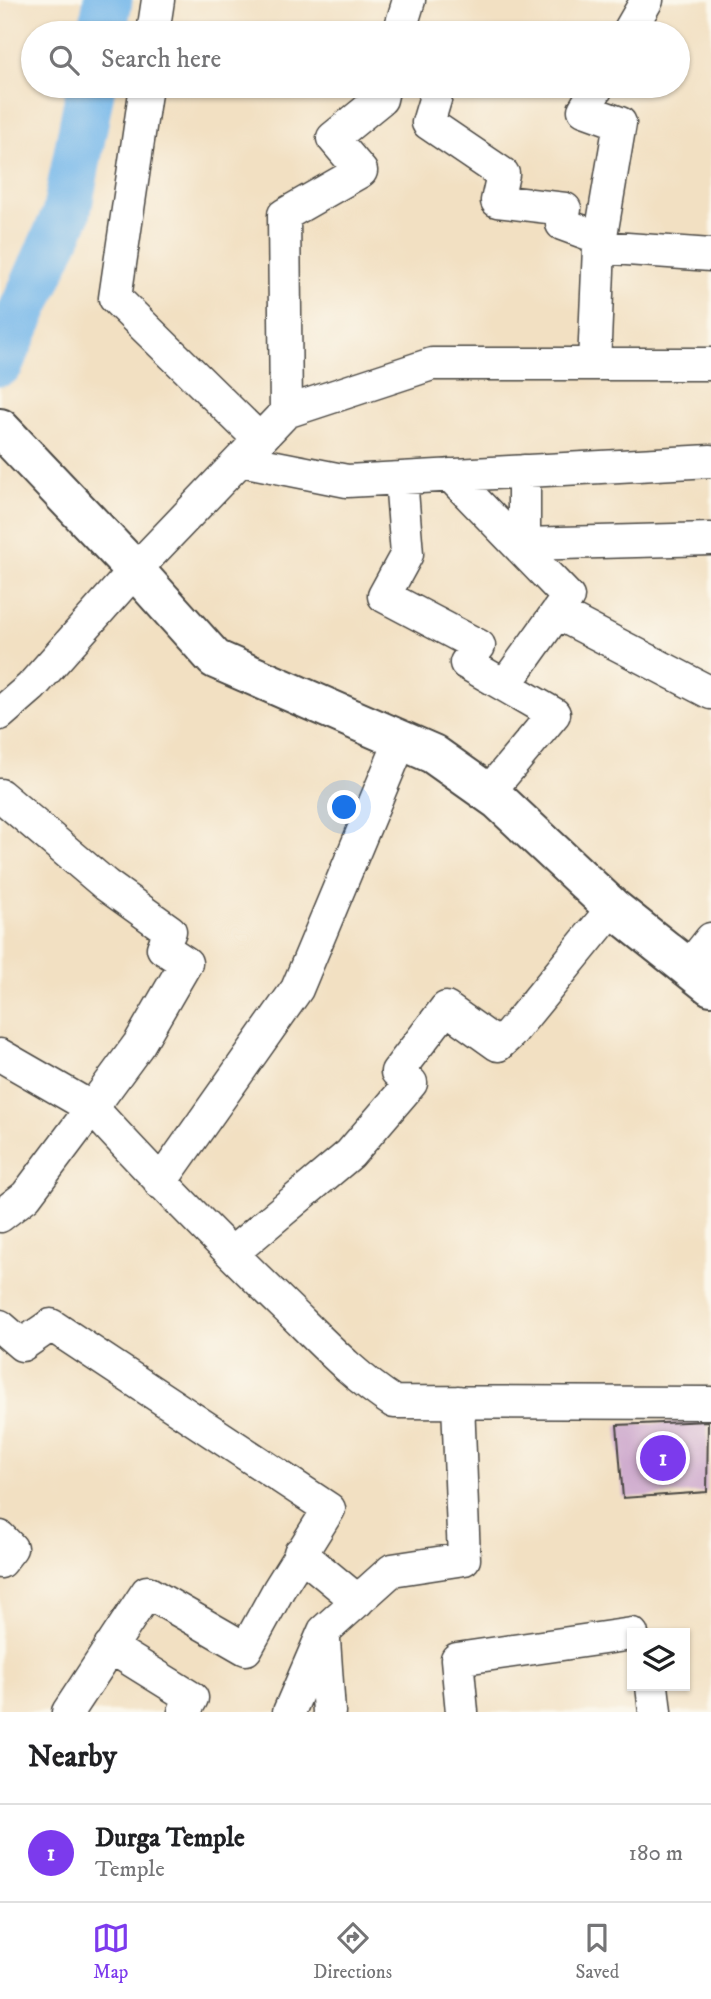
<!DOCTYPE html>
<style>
:root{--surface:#fff;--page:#f2f2f2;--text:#202124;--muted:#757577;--line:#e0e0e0;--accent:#7c3aed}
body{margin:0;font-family:"IM FELL DW Pica",serif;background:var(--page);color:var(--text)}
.controls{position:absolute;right:21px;bottom:21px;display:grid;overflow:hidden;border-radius:0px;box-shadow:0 2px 5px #0004}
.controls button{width:63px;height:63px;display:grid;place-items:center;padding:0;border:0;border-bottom:2px solid var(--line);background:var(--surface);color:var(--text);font:35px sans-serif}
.you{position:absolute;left:345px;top:808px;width:24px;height:24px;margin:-18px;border:5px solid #fff;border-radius:50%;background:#1a73e8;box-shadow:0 0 0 10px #1a73e833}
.badge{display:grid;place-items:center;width:46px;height:46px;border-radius:50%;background:var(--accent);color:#fff;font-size:23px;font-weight:700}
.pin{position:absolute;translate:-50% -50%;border:4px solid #fff;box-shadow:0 2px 7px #0006}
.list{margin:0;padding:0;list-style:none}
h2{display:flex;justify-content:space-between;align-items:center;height:91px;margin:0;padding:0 28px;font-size:30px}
h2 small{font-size:23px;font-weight:400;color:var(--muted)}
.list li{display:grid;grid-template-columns:46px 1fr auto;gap:21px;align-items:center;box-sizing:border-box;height:98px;padding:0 28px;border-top:2px solid var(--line)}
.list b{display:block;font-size:26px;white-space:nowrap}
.list p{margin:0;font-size:23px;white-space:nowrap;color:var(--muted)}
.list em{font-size:23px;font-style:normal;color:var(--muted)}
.icon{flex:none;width:38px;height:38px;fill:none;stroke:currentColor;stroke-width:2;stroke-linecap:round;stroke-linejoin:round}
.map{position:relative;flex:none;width:711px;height:1712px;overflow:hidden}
.search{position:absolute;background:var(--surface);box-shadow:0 2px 5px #0004;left:21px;right:21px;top:21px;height:77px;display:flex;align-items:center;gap:18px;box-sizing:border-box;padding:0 24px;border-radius:38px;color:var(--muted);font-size:26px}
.sheet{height:189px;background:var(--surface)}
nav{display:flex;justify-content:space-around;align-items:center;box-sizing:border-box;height:98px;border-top:2px solid var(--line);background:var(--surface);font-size:19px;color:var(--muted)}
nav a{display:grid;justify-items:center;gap:4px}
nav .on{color:var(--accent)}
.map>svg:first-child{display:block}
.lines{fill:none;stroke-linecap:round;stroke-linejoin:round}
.river{stroke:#75b7ea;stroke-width:49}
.building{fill:#cfacce}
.minor-casing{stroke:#494642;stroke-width:35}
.tertiary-casing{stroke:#494642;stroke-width:42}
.minor{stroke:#fff;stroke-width:32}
.tertiary{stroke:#fff;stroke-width:38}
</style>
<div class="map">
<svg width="711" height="1712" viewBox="0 0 711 1712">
<rect width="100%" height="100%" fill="#fbf7ec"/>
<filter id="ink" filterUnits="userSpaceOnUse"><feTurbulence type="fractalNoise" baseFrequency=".0143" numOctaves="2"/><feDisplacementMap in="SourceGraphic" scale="14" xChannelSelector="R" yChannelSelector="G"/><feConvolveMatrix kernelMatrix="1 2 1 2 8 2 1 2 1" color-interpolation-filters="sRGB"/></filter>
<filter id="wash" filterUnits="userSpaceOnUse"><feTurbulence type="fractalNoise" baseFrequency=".00686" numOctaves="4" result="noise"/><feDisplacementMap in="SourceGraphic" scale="28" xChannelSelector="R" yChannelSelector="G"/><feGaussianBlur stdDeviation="1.57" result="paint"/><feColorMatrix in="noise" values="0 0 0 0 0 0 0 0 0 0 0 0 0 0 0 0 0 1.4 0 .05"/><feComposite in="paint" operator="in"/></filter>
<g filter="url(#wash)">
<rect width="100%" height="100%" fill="#f2e0c2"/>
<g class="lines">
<path class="river" d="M 102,33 L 108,0
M 0,362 L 66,215 L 91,86"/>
</g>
<g id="blocks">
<path class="building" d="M 708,1421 L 707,1492 L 623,1498 L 617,1425 Z"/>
</g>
</g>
<g filter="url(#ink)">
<use href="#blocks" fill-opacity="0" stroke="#494642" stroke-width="2"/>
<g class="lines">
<defs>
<path id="minor" d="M 153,33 L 158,0
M 399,33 L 409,0
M 628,33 L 647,0
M 146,86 L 115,298 L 260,440
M 439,86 L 428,123 L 503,174 L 497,201 L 565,209 L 562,224 L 600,238
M 598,86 L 584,110 L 620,123 L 599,247
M 594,364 L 599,247 L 711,255
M 286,412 L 284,215 L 361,171 L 333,138 L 381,99 L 384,86
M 241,460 L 347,481 L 711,461
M 524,471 L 524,544 L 711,539
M 450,475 L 568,597 L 505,685
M 401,478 L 407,554 L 384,596 L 479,646 L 466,663 L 554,714 L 488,793
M 557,613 L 711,693
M 0,714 L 31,687 L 135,570 L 286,412 L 432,364 L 711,364
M 0,795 L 106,885 L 170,931 L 163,948 L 186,963 L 139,1044 L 92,1108 L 0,1055
M 688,968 L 711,939
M 160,1183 L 297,989 L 401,740
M 0,1216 L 26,1196 L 92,1108 C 154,1176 219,1242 286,1307 C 320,1340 353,1376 394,1402 L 711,1403
M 232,1253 L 350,1154 L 411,1083 L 397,1072 L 446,1008 L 498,1045 L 510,1034 L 613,908
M 0,1326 L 22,1345 L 51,1325 L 329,1509 L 279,1589 L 246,1649 L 147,1592 L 68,1712
M 0,1537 L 11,1548 L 0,1562
M 300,1553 L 358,1601
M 324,1640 L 329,1712
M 110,1647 L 192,1698 L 184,1712
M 652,1686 L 655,1712
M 289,1712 L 324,1631 L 392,1570 L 464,1559 L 458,1402
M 462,1712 L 457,1659 L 632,1634"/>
<path id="tertiary" d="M 0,428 L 135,570 L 215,659 L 433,754 L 498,800 L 613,908 L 711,986"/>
</defs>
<use href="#minor" class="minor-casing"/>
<use href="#tertiary" class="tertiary-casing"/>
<use href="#minor" class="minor"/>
<use href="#tertiary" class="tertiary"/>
</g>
</g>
</svg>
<div class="controls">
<button><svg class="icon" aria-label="layers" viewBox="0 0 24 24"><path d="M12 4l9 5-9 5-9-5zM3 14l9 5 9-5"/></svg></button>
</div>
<div class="you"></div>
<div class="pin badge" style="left:663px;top:1458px">1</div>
<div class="search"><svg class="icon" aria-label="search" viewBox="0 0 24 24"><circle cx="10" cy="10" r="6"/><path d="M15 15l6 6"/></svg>Search here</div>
</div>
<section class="sheet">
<h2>Nearby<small></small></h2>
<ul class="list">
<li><span class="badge">1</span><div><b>Durga Temple</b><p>Temple</p></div><em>180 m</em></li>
</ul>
</section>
<nav>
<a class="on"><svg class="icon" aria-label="map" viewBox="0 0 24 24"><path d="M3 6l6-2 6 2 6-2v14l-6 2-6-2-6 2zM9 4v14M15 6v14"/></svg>Map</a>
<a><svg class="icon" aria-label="directions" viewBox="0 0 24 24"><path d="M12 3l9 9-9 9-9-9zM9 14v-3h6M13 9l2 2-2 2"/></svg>Directions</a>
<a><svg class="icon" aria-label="saved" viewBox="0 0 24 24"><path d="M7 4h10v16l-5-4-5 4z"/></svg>Saved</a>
</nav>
